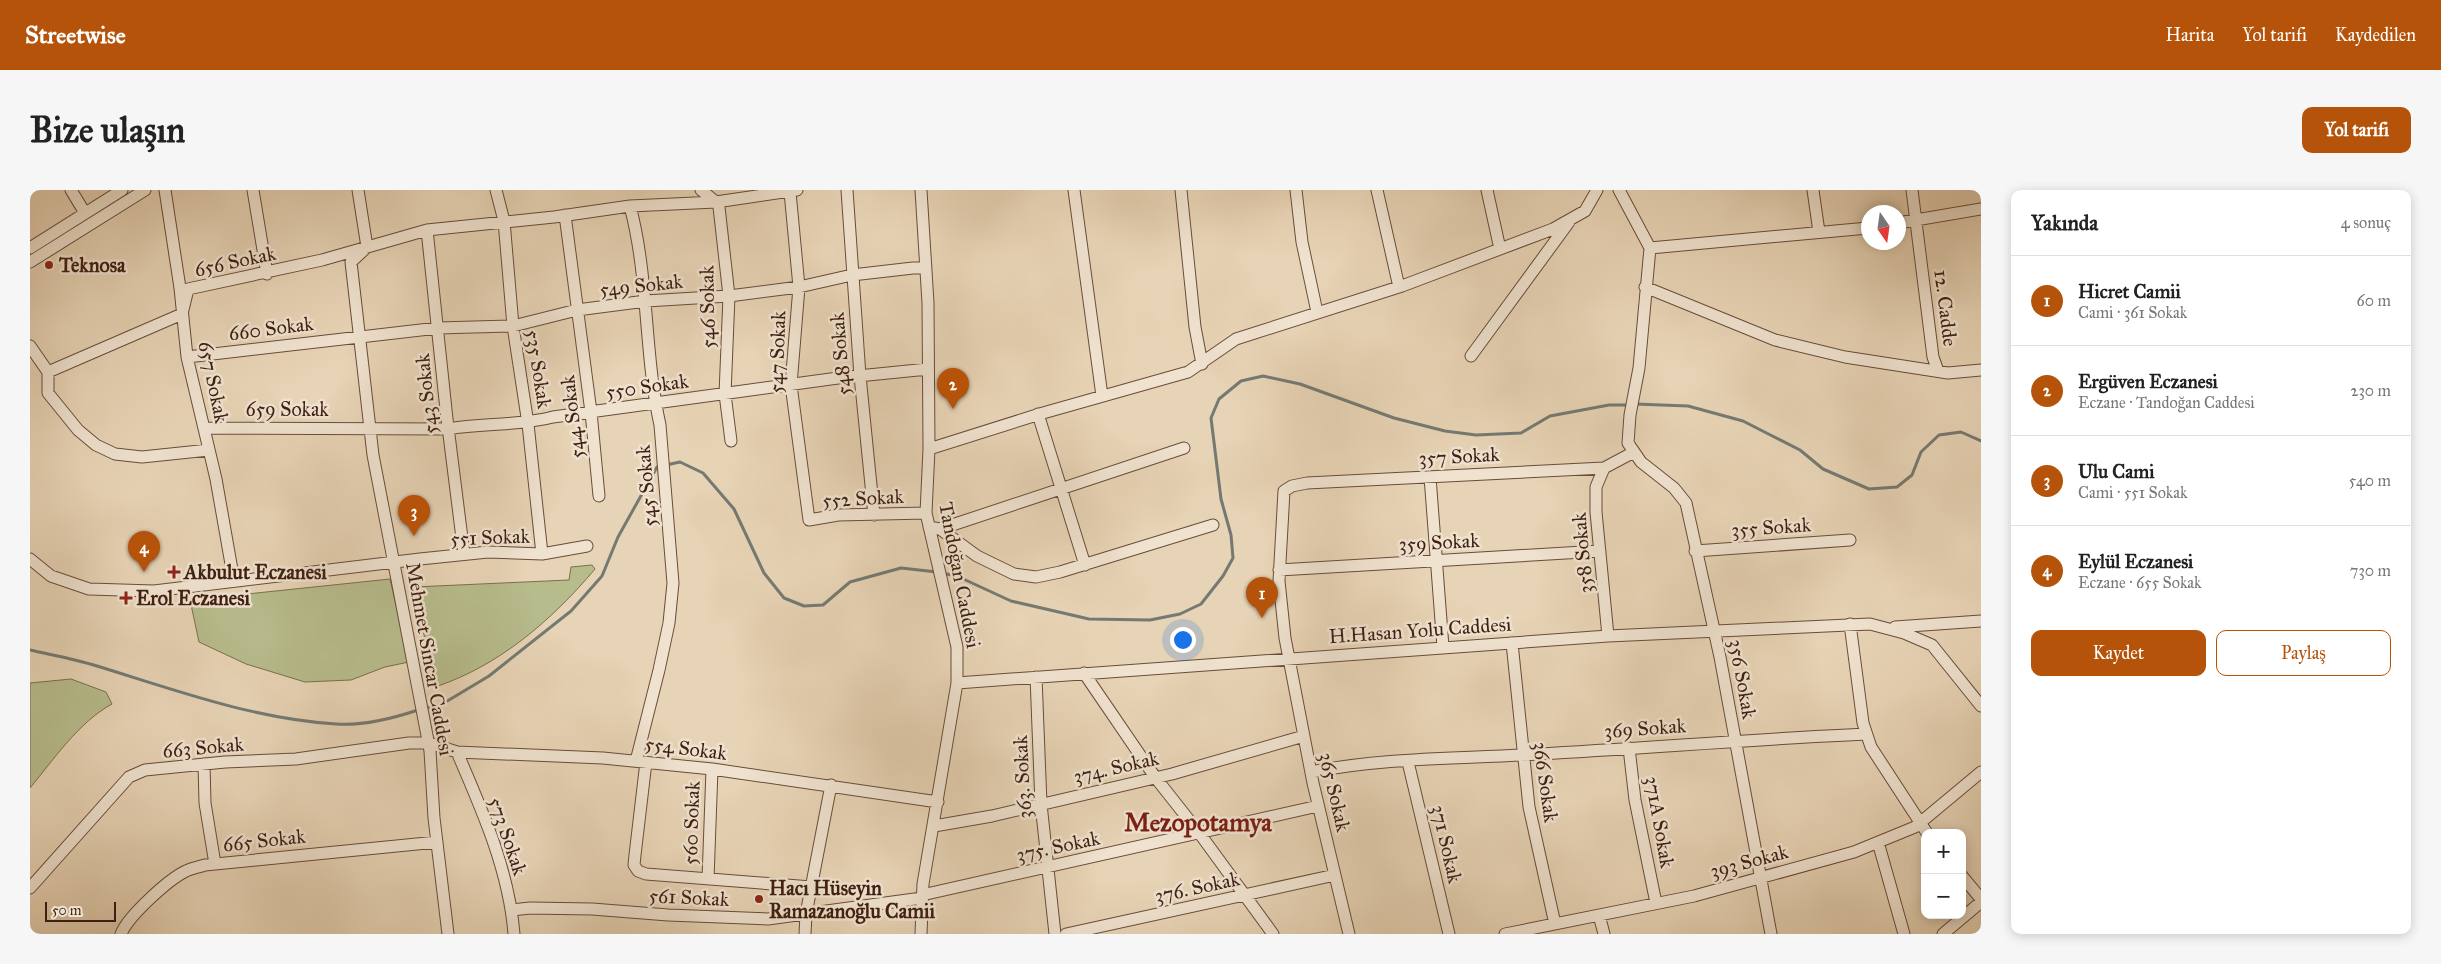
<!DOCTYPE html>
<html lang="tr">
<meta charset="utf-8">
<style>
:root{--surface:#fff;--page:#f6f6f6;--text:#222;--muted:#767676;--line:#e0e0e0;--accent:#b45309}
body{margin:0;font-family:"IM FELL Great Primer",serif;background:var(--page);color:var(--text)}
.controls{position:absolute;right:15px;bottom:15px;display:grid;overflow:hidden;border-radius:10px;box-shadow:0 2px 12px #0003}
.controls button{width:45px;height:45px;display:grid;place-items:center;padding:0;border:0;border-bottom:1px solid var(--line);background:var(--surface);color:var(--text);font:25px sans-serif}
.compass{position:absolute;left:1831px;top:15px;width:45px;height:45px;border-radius:50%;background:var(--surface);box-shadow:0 2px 12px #0003;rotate:167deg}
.scale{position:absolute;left:15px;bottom:12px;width:71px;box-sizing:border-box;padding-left:5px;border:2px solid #3f1f12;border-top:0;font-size:14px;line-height:18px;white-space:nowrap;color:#3f1f12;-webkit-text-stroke:4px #efe2cf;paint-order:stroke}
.you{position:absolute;left:1152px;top:449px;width:18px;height:18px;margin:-12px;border:4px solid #fff;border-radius:50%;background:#1a73e8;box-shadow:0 0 0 8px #1a73e833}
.badge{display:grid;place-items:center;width:32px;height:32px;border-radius:50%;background:var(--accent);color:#fff;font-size:16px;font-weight:700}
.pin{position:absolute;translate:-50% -41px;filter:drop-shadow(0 1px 2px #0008)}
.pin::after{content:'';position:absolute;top:26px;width:18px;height:15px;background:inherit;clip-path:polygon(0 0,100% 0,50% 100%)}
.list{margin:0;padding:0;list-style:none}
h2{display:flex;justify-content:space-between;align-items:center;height:65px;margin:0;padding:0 20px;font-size:21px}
h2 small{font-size:16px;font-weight:400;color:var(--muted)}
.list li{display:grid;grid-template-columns:32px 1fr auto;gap:15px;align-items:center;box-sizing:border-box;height:90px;padding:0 20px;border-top:1px solid var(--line)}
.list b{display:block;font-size:19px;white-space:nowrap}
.list p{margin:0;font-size:16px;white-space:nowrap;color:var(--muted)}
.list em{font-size:16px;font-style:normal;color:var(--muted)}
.actions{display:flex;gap:10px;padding:15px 20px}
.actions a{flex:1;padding:11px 0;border:1px solid var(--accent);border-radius:10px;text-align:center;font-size:18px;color:var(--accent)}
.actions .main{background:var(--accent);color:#fff}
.map{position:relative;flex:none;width:1951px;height:744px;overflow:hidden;border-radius:10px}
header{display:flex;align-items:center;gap:30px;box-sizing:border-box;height:70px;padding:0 25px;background:var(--accent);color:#fff}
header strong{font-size:24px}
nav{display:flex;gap:28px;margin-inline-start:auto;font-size:18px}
.intro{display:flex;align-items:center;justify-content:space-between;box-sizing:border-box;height:120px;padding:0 30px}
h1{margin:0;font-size:35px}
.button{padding:12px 22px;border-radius:10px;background:var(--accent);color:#fff;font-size:18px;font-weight:700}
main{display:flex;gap:30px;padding:0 30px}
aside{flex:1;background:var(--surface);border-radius:10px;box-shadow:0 2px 12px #0003}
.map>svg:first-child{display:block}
.green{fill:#b7bc8c;stroke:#7b6e4f}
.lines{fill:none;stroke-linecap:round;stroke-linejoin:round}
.stream{stroke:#747a73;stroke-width:3}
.minor-casing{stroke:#694c3b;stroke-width:13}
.minor{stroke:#efe2cf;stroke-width:11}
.poi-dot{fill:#8f2418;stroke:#efe2cf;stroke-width:2}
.labels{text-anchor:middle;stroke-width:5;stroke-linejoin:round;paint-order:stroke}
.street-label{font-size:20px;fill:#3f1f12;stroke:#efe2cf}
.poi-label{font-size:20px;font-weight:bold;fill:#3f1f12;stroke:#efe2cf;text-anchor:start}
.district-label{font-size:25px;font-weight:bold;fill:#7a1f14;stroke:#efe2cf}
</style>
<header>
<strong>Streetwise</strong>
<nav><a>Harita</a><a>Yol tarifi</a><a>Kaydedilen</a></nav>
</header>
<div class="intro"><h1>Bize ulaşın</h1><a class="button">Yol tarifi</a></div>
<main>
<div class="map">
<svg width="1951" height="744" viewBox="0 0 1951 744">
<rect width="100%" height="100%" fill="#e7d3b5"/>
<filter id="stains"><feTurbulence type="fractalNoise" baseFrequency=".004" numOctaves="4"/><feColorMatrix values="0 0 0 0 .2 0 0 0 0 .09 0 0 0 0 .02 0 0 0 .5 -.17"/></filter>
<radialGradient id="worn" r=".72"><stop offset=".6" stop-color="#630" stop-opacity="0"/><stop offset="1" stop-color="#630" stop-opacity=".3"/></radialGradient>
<path class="green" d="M 562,375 L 565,379 C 522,430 469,476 405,497 L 384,397 L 539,390 L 541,377 Z
M 360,389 L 379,472 L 355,477 L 321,490 L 275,492 L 216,474 L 169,452 L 160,410 Z
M 41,489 L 76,502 L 82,514 C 49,532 24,569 0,598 L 0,493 Z"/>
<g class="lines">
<path class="stream" d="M 1605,214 L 1658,216 L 1713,231 L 1770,260 L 1793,279 L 1839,299 L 1867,297 L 1882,285 L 1891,262 L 1909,245 L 1931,242 L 1951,251
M 913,383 L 929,387 L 981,411 L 1059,429 L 1120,430 L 1150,424 L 1171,414 L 1193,386 L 1203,368 L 1201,345 L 1191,309 L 1181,228 L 1189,209 L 1211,191 L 1233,186 L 1270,194 L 1364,228 L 1415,241 L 1446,245 L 1491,243 L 1520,226 L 1579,215 L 1599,215
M 0,460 C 22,465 45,469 67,476 C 145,500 224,529 306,534 C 332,536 364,528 388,520
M 394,519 L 414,513 L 459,486 L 541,421 L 572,386 L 588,347 L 627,277 L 650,272 L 673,283 L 704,319 L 734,383 L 754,408 L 774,416 L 793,415 L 820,392 L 871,378 L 907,382"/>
<defs>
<path id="minor" d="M 41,0 L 55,23
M 135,0 L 150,98 L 157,167 L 186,289 L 204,391
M 223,0 L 237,84
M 328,0 L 337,57 L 321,72 L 343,265 L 400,561 L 404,628 L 418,744
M 466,0 L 474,31 L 483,136 L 498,234 L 512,364
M 671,0 L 686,12 L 689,17 L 699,106 L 695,204 L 701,251
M 817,0 L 830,186 L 844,325
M 1044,0 L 1072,206
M 1151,0 L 1165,137 L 1172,174
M 1266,0 L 1272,52 L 1287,122
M 1347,0 L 1369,97
M 1457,0 L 1470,59
M 1589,0 L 1620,58 L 1609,178 L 1600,225 L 1598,253 L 1611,272 L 1644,298 L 1656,313 L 1690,467 L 1741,744
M 1783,0 L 1789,42
M 1882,0 L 1903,167 L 1908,181
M 760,2 L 769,97 L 761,195 L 779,330 L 808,325 L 896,323
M 600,16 C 619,87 614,163 630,235 L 643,393 L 639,433 L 629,480 L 606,571
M 535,25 L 561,222 L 569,306
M 1868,33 L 1951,19
M 397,40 L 417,229 L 434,364
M 0,58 L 92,0
M 1620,58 L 1838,38
M 0,72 L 115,0
M 1615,97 L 1745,150 L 1815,167 L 1918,183 L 1951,180
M 0,156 L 18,182 L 18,203 L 48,240 L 66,255 L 85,264 L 112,267 L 179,260
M 1441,166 L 1539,32
M 157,167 L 408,138 L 483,136 L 547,120 L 616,111 L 699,106 L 769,97 L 822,85 L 883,78 L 896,78
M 18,182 L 152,124 L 158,99 L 292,70 L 397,40 L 524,27 L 600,16 L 686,12 L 767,0
M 1008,224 L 1055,375
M 174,238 L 418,239 C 453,233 489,236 523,227 L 808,188 L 898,179
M 899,259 L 1013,223 L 1158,182 L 1206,149 L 1372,96 L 1523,39 L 1555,21 L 1567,0
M 1574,278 L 1566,297 L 1566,322 L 1578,446
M 1400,287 L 1413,457
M 899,337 L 910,339 L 947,366 L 984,384 L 1006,387 L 1030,382 L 1183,335
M 910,339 L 1154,258
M 1665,361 L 1820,350
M 0,369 L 21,386 L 59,399 L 124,401 L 390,369 L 458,362 L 512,364 L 557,356
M 1249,380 L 1570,361
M 1820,434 L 1833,533 L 1841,557 L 1897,643
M 1865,437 L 1951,431
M 1482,453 L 1499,617 L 1525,734
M 1054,483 L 1125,587 L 1170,644 L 1243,744
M 1006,487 L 1011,614 L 1025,744
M 927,493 L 1578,446 L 1840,434 L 1874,443 L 1902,455 L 1951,516
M 1599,558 L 1605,610 L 1626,713
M 427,562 C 452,620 479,680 484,744
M 616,572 L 605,665 L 604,675 L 608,681 L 616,684 L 781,697
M 1378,572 L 1419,744
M 174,574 L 175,613 L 185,674
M 1281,582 C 1355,567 1432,569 1507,564 C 1617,558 1726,549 1836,544
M 904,636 L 962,626 L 1142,584 L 1274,546
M 1848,652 L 1874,744
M 1932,686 L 1951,709
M 678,689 L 682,579
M 0,698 L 99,587 L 115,580 L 195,572 L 266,569 L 379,553 L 399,553 L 427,562 L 573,568 L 682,579 L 908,612
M 892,705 L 1288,616
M 482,720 L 500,718 L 562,719 L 638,725 L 738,729 L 892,708
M 1569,725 L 1574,744
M 91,744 C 98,726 139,689 156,681 C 162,678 169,677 175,675 L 407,652
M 775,744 L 776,724 L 801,595
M 891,744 L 893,694 L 927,493 L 927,457 L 896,323 L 899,259 L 898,113 L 891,0
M 1036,744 L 1305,685
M 1319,744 L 1283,593 L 1255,448 L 1249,391 L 1254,301 L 1262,296 L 1277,293 L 1574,278 L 1604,262
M 1475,744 L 1664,706 L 1824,662 L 1885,637 L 1951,582
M 1913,744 L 1951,712"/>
</defs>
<use href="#minor" class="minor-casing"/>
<use href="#minor" class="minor"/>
</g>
<g class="poi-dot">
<circle cx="19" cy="75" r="5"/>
<path d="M141.5 374.5h5v5h5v5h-5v5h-5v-5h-5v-5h5z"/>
<path d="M93.5 400.5h5v5h5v5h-5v5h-5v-5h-5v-5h5z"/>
<circle cx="729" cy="709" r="5"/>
</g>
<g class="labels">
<g class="street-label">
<text transform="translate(205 71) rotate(-12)" y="7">656 Sokak</text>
<text transform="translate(611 95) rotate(-6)" y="7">549 Sokak</text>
<text transform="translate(677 117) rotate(-91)" y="7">546 Sokak</text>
<text transform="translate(1916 118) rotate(83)" y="7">12. Cadde</text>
<text transform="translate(241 138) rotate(-7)" y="7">660 Sokak</text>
<text transform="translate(747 162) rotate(-88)" y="7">547 Sokak</text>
<text transform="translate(810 164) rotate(-95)" y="7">548 Sokak</text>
<text transform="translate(509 179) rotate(81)" y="7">535 Sokak</text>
<text transform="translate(184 192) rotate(78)" y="7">657 Sokak</text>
<text transform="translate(617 196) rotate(-8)" y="7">550 Sokak</text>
<text transform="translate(396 204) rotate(-96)" y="7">543 Sokak</text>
<text x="257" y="226">659 Sokak</text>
<text transform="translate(542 227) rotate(-97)" y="7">544 Sokak</text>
<text transform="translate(1429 266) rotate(-3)" y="7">357 Sokak</text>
<text transform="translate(616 296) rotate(-95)" y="7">545 Sokak</text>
<text transform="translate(833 308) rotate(-3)" y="7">552 Sokak</text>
<text transform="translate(1741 337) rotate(-4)" y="7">355 Sokak</text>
<text transform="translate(460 347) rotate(-2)" y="7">551 Sokak</text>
<text transform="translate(1409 352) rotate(-3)" y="7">359 Sokak</text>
<text transform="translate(1552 363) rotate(-95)" y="7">358 Sokak</text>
<text transform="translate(930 385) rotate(79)" y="7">Tandoğan Caddesi</text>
<text transform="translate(1390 440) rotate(-4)" y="7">H.Hasan Yolu Caddesi</text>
<text transform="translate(400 469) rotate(80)" y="7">Mehmet Sincar Caddesi</text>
<text transform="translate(1713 489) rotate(80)" y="7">356 Sokak</text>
<text transform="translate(1615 538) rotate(-4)" y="7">369 Sokak</text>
<text transform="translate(173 557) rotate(-5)" y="7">663 Sokak</text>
<text transform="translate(656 558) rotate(7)" y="7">554 Sokak</text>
<text transform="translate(1086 577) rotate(-13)" y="7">374. Sokak</text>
<text transform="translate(992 587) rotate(-93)" y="7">363. Sokak</text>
<text transform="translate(1516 592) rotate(82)" y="7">366 Sokak</text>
<text transform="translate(1305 602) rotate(77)" y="7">365 Sokak</text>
<text transform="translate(1630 632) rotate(80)" y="7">371A Sokak</text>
<text transform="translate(661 633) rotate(-88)" y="7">560 Sokak</text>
<text transform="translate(478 646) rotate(71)" y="7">573 Sokak</text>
<text transform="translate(234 650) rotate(-6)" y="7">665 Sokak</text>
<text transform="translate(1417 654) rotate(77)" y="7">371 Sokak</text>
<text transform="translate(1028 656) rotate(-12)" y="7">375. Sokak</text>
<text transform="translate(1719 671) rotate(-15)" y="7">393 Sokak</text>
<text transform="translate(1167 697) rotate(-12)" y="7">376. Sokak</text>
<text transform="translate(659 707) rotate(3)" y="7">561 Sokak</text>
</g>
<g class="poi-label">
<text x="29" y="82">Teknosa</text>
<text x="154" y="389">Akbulut Eczanesi</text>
<text x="106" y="415">Erol Eczanesi</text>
<text x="739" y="705">Hacı Hüseyin<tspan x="739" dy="23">Ramazanoğlu Camii</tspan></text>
</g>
<g class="district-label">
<text x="1168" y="641">Mezopotamya</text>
</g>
</g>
<rect width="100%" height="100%" filter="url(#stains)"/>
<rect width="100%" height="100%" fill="url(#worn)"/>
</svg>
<div class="controls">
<button>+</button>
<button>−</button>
</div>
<svg class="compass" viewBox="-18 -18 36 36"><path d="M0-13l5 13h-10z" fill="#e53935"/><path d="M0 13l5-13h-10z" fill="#767676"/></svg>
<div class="scale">50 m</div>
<div class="you"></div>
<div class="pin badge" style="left:1232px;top:428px">1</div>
<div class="pin badge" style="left:923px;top:219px">2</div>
<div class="pin badge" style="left:384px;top:346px">3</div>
<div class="pin badge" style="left:114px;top:382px">4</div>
</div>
<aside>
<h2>Yakında<small>4 sonuç</small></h2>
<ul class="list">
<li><span class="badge">1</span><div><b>Hicret Camii</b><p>Cami · 361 Sokak</p></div><em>60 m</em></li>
<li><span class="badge">2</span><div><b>Ergüven Eczanesi</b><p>Eczane · Tandoğan Caddesi</p></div><em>230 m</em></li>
<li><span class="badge">3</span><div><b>Ulu Cami</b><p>Cami · 551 Sokak</p></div><em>540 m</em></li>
<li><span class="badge">4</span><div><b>Eylül Eczanesi</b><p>Eczane · 655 Sokak</p></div><em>730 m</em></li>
</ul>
<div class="actions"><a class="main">Kaydet</a><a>Paylaş</a></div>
</aside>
</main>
